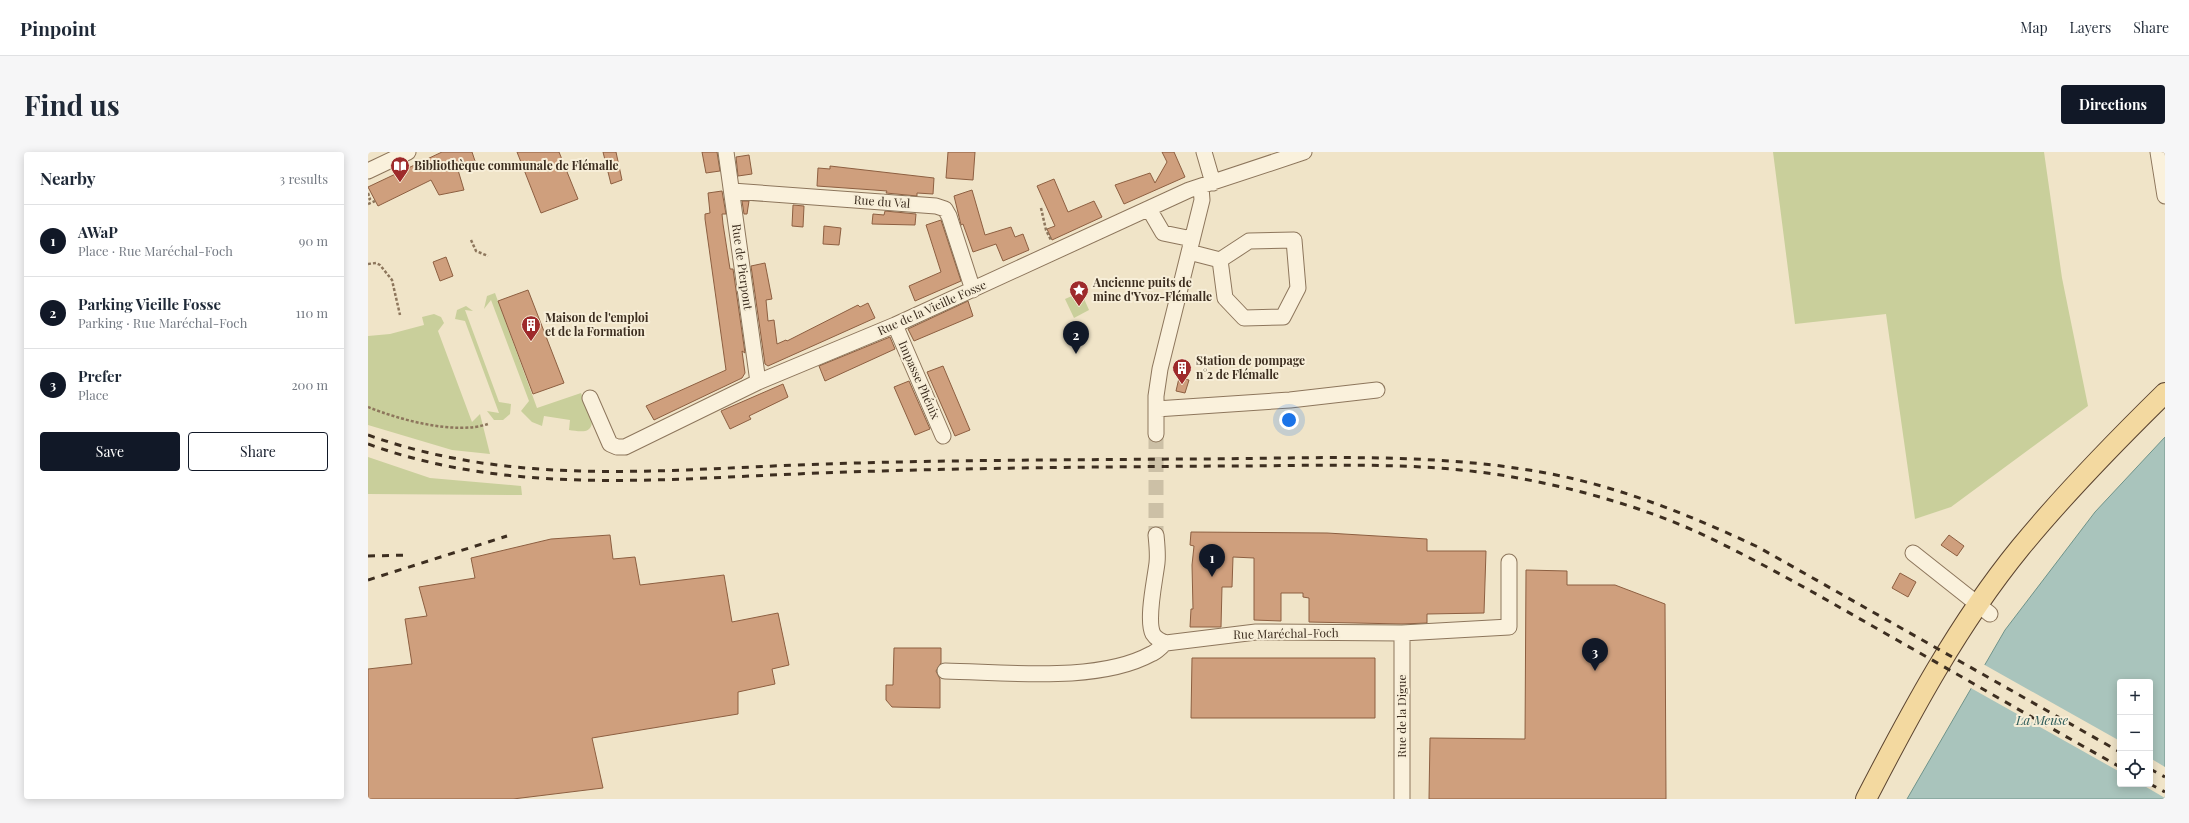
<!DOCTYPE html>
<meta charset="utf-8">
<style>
:root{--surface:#fff;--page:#f6f6f7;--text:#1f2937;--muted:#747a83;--line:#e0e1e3;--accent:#111827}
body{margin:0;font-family:"Playfair Display",serif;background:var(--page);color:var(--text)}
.controls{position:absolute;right:12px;bottom:12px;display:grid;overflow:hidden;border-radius:4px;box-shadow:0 2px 10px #0003}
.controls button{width:36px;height:36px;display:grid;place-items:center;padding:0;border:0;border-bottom:1px solid var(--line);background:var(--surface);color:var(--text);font:20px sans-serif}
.you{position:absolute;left:921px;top:268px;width:14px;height:14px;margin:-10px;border:3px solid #fff;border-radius:50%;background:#1a73e8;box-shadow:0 0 0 6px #1a73e833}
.badge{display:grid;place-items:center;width:26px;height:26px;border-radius:50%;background:var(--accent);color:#fff;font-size:13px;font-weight:700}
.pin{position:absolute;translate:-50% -33px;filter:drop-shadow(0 1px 2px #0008)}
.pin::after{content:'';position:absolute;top:21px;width:14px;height:12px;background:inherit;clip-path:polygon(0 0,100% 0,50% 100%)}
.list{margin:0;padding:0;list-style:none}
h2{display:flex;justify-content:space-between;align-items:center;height:52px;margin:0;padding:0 16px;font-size:17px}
h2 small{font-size:13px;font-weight:400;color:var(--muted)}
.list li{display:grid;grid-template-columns:26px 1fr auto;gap:12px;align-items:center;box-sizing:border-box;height:72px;padding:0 16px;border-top:1px solid var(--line)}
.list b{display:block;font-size:15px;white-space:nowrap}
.list p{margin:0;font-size:13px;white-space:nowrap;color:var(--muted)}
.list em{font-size:13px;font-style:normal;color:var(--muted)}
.actions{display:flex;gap:8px;padding:12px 16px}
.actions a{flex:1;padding:9px 0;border:1px solid var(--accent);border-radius:4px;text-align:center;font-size:14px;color:var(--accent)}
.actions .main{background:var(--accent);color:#fff}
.icon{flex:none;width:22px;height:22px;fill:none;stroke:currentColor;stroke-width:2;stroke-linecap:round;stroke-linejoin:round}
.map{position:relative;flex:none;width:1797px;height:647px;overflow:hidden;border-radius:4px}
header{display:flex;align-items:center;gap:24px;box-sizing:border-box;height:56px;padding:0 20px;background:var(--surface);border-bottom:1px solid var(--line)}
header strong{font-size:19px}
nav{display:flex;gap:22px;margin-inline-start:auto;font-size:14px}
.intro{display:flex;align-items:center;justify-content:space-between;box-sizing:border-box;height:96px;padding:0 24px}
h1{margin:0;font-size:28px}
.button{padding:10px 18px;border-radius:4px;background:var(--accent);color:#fff;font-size:14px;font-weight:700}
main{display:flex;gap:24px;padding:0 24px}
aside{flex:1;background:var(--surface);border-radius:4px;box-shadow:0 2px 10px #0003}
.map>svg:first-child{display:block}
.green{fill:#c9cf9b}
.water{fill:#a9c4bc;stroke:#6f938a;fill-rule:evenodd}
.pier{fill:#f0e4c8}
.building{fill:#cf9f7d;stroke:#8d5f41}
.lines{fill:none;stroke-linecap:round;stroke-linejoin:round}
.minor-tunnel{stroke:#ccc0a6;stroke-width:15;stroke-dasharray:15 8;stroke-linecap:butt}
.minor-casing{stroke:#8d765c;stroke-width:17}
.major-casing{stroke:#5b4430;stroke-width:22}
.path{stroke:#8d765c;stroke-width:2.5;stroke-dasharray:3 2;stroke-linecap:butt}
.minor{stroke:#faf1dc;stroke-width:15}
.major{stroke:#f3d9a0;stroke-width:20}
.rail{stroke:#3d2e20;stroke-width:3;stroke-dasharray:7 7;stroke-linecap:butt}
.labels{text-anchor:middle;stroke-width:4;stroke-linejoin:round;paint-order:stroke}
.poi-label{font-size:12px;font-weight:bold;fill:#3d2e20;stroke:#f7eed8;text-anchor:start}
.street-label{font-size:12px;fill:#3d2e20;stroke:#f7eed8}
.water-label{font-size:13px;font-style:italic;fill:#2f5d5a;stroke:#f7eed8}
</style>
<header>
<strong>Pinpoint</strong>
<nav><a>Map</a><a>Layers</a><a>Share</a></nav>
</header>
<div class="intro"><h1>Find us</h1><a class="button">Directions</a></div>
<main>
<aside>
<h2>Nearby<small>3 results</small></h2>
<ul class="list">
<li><span class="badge">1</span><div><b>AWaP</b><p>Place · Rue Maréchal-Foch</p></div><em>90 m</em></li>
<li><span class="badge">2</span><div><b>Parking Vieille Fosse</b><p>Parking · Rue Maréchal-Foch</p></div><em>110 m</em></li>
<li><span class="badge">3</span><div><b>Prefer</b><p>Place</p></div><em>200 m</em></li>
</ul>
<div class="actions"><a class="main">Save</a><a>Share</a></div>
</aside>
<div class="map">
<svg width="1797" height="647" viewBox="0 0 1797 647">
<rect width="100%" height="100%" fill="#f0e4c8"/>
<path class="green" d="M 1405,0 L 1676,0 L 1694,126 L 1720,254 L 1583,355 L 1547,367 L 1518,162 L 1427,172 Z
M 713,140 L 721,158 L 706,166 L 697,147 Z
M 127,141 L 169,256 L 213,241 L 224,270 C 223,283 210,279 201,278 L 202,268 L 176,264 L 174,274 L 164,270 L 153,259 L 161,249 L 123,148 L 116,157 L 119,144 Z
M 98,154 L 105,159 L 97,158 L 131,250 L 143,252 L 142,262 L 135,268 L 126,268 L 119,259 L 131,261 L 97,169 L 87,167 L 89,158 Z
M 66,162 L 73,165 L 76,171 L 70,179 L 104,270 L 112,262 L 122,302 L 84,298 L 0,273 L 0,184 L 22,182 L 56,173 L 54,165 Z
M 0,305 L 62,326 L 153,334 L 154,343 L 0,342 Z"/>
<path class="water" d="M 1797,285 L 1797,647 L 1539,647 L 1637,478 L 1727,360 ZM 1752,530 L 1782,530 L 1782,632 L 1752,632 Z"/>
<path class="pier" d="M 1615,512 L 1752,589 L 1752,620 L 1601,535 Z
M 1782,606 L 1797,615 L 1797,646 L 1773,632 L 1782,632 Z"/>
<path class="building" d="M 74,0 L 104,0 L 108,12 L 90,18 L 96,38 L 71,43 L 63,28 L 10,54 L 0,35 Z
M 149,0 L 191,0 L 210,47 L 173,61 Z
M 235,0 L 248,0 L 254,28 L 243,32 Z
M 334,0 L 349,0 L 352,19 L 338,21 Z
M 580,0 L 607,0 L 605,28 L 578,26 Z
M 794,0 L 806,0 L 817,25 L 756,52 L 747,33 L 782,21 L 787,31 L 799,10 Z
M 381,3 L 384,22 L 370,24 L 368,5 Z
M 462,14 L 566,26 L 565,42 L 549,41 L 549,44 L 518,41 L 519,39 L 506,38 L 449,34 L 450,16 L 462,17 Z
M 686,27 L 700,60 L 726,49 L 734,65 L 684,88 L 679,77 L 687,74 L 669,34 Z
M 604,38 L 617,83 L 643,75 L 647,85 L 655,82 L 661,98 L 635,109 L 628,92 L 605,100 L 595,72 L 593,73 L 586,44 Z
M 354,39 L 358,62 L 354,62 L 355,72 L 362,117 L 365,117 L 377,201 L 374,199 L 377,221 L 374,226 L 286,268 L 278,254 L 358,218 L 337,67 L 337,62 L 342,61 L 340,41 Z
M 374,49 L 381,49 L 379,62 L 376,62 Z
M 425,53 L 436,54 L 435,75 L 424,74 Z
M 517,59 L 548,62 L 547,73 L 504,72 L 505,62 L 516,63 Z
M 573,68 L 593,129 L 547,149 L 541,134 L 573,120 L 558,73 Z
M 456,74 L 473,76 L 471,93 L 455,92 Z
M 78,105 L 85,124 L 72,129 L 65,110 Z
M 397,111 L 404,147 L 398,148 L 400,169 L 406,168 L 409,192 L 418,188 L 419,189 L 490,153 L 492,155 L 500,151 L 507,166 L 400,214 L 397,212 L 383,114 Z
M 160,138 L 196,231 L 165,242 L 130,149 Z
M 600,149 L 605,164 L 546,189 L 540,177 Z
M 522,185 L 527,197 L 457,229 L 451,214 Z
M 575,214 L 602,278 L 587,284 L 559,220 Z
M 811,226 L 821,228 L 817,241 L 808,239 Z
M 541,229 L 562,277 L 547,283 L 526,235 Z
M 415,232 L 420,245 L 381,264 L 383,267 L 362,277 L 353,259 Z
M 823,380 L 959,381 L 1059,387 L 1059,399 L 1118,399 L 1116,461 L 1059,462 L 1059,471 L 1034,472 L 941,470 L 941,446 L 935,445 L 935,441 L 913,441 L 913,469 L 886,468 L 886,406 L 865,405 L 864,435 L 854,435 L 853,475 L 822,475 L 823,457 L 825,457 L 824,413 L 826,394 L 822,393 Z
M 242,383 L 245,407 L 267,405 L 272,433 L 356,423 L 364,470 L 410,461 L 421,513 L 404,517 L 407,532 L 370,540 L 370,562 L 224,586 L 235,636 L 145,647 L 0,647 L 0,517 L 44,512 L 37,467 L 59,464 L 51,435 L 107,426 L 103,406 L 183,387 Z
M 1581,383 L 1596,394 L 1589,404 L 1573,393 Z
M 1158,418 L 1199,419 L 1199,433 L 1247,433 L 1297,452 L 1298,647 L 1061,647 L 1062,586 L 1157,587 Z
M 1532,421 L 1548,430 L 1540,445 L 1524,436 Z
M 526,496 L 573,496 L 573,511 L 568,519 L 572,527 L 572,556 L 524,555 L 518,548 L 518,533 L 525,533 Z
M 824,506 L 1007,506 L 1007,566 L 823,566 Z"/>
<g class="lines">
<path class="minor-tunnel" d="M 788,282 L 788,383"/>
<defs>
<path id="minor" d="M 358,0 L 390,230
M 836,0 L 845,31
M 1790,0 L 1797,44
M 0,19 L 40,0
M 364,39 L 568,54 L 577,57 L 581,64 L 605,138
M 781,57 L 795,81 L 824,87
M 821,100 L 852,108 L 881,89 L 926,88 L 930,136 L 915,165 L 876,166 L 857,146 L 852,108
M 527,173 L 575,284
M 222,246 L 242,292 L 249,295 L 257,295 L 390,230 L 527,173 L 821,38 L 936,0
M 788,257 L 922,248 L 1009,238
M 788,282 L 788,244 L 792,217 L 834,48 L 833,35
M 788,383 C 789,393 790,402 789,411 C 787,428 778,468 785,482 C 788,487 793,489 798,491 L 888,480 L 1034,481 L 1141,475 L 1141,410
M 1545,401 L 1622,462
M 1034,481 L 1034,647
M 577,519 C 638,520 730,531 783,502 C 789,500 793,494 798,491"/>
<path id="major" d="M 1498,647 C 1543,560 1590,472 1652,396 C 1697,341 1746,291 1797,241"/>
</defs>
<use href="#minor" class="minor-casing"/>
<use href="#major" class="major-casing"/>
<path class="path" d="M 0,41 L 2,47 L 0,48
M 0,52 L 7,49
M 673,56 L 678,78 L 683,88
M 103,88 L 108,99 L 120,104
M 0,112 L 8,111 L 12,113 L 24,128 L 32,163
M 0,255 C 32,268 87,283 120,272"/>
<use href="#minor" class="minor"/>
<use href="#major" class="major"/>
<path class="rail" d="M 0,283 C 140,333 282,319 428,313 C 557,308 687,308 817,307 C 943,307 1073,298 1198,325 C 1265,340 1328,366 1390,395 L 1752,600
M 0,292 C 138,342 284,328 427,322 C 571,316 714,315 858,314 C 949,314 1043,309 1133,323 C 1199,334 1266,352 1327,379 C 1396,411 1462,450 1529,488 C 1603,530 1677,573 1752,615
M 0,404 L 41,403
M 0,428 L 139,384
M 1782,617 L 1797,625
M 1782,632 L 1797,640"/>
</g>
<defs>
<symbol id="library-pin" viewBox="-11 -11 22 30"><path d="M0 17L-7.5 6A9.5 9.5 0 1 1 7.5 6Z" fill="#9e2a2b" stroke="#f7eed8"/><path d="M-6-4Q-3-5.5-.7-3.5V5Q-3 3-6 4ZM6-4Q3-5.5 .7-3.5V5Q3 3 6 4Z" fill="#fff"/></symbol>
<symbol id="sight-pin" viewBox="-11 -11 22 30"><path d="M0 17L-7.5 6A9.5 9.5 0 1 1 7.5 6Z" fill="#9e2a2b" stroke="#f7eed8"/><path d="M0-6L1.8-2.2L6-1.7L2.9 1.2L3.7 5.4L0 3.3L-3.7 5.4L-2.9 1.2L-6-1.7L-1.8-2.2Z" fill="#fff"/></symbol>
<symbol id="building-pin" viewBox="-11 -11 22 30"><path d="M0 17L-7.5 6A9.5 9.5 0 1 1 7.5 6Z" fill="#9e2a2b" stroke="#f7eed8"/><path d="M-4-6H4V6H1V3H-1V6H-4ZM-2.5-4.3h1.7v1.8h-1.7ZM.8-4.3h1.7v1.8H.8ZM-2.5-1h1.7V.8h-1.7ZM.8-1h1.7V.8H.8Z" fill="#fff"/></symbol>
</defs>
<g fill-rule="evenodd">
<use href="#library-pin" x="21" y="3" width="22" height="30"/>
<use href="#sight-pin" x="700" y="127" width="22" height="30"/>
<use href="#building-pin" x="152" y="162" width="22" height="30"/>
<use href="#building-pin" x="803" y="205" width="22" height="30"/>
</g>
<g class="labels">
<g class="poi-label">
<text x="46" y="18">Bibliothèque communale de Flémalle</text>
<text x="725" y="135">Ancienne puits de<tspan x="725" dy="14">mine d'Yvoz-Flémalle</tspan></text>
<text x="177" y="170">Maison de l'emploi<tspan x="177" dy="14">et de la Formation</tspan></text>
<text x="828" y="213">Station de pompage<tspan x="828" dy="14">n°2 de Flémalle</tspan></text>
</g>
<g class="street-label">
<text transform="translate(514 50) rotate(4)" y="4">Rue du Val</text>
<text transform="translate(374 115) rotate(82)" y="4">Rue de Pierpont</text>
<text transform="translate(564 156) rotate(-24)" y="4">Rue de la Vieille Fosse</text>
<text transform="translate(551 228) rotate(66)" y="4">Impasse Phénix</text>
<text transform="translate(918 482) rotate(-1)" y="4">Rue Maréchal-Foch</text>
<text transform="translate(1034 564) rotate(-90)" y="4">Rue de la Digue</text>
</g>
<g class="water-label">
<text x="1674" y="573">La Meuse</text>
</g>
</g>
</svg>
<div class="controls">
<button>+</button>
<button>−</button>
<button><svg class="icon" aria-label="locate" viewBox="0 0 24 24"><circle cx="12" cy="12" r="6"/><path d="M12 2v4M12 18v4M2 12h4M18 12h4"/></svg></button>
</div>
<div class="you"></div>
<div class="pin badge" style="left:844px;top:425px">1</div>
<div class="pin badge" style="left:708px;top:202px">2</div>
<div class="pin badge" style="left:1227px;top:519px">3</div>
</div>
</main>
